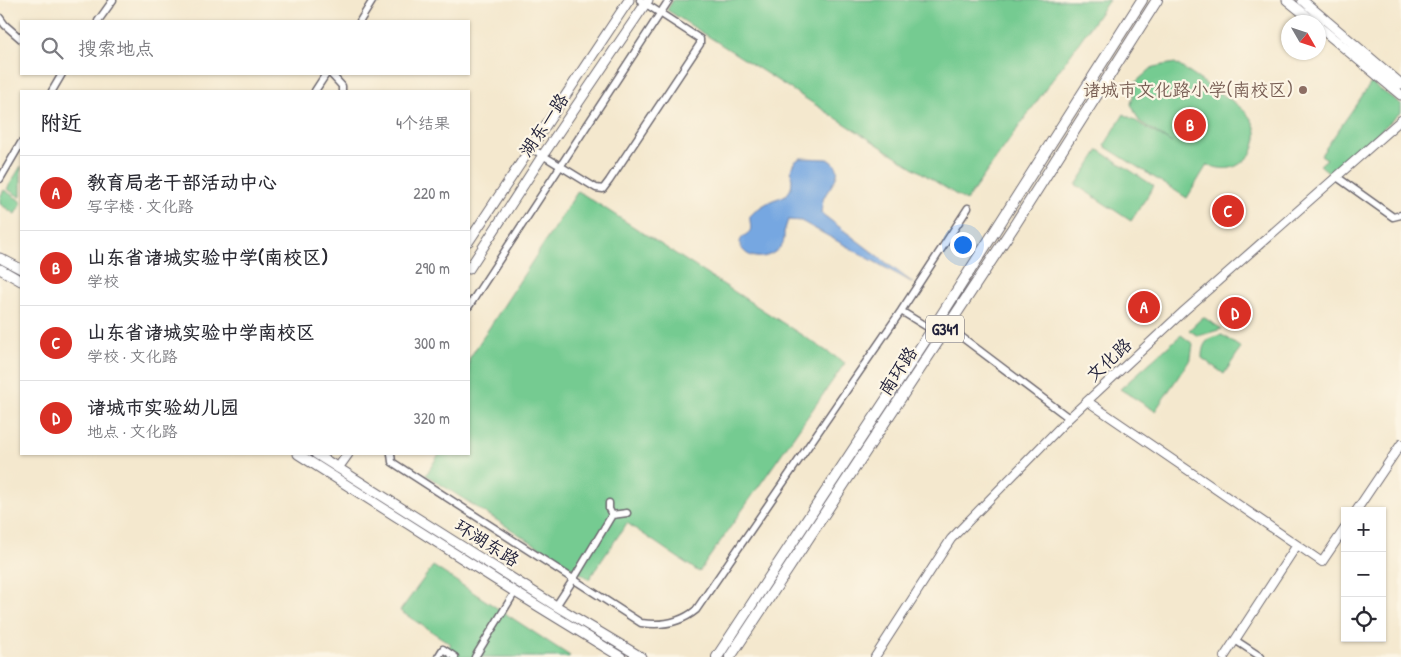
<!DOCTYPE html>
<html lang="zh">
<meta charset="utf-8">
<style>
:root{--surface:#fff;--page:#f7f7f7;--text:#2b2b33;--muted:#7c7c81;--line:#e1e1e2;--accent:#d93025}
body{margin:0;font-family:"Patrick Hand","LXGW WenKai TC",sans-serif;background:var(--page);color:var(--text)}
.controls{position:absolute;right:15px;bottom:15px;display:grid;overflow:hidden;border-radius:0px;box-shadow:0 1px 4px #0004}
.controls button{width:45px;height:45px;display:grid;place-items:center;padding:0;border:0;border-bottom:1px solid var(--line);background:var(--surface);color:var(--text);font:25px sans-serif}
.compass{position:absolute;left:1281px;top:15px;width:45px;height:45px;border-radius:50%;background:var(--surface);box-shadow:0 1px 4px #0004;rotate:129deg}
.you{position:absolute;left:962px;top:244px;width:18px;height:18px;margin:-12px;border:4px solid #fff;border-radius:50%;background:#1a73e8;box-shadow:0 0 0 8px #1a73e833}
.badge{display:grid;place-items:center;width:32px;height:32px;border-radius:50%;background:var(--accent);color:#fff;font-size:16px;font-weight:700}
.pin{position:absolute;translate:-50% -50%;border:2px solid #fff;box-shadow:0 1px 5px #0006}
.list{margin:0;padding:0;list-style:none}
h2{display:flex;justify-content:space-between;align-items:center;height:65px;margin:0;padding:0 20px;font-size:21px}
h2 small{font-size:16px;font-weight:400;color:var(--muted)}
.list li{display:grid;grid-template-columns:32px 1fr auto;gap:15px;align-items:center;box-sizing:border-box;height:75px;padding:0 20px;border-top:1px solid var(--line)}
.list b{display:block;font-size:19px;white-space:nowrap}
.list p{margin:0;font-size:16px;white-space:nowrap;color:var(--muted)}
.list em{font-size:16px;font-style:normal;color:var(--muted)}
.icon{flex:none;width:28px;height:28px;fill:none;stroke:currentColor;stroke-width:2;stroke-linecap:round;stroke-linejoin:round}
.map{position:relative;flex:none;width:1401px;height:657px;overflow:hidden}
.search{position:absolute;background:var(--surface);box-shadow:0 1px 4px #0004;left:20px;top:20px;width:450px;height:55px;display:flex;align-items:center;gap:12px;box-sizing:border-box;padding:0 18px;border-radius:0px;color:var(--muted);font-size:19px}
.panel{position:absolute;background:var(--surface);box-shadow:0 1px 4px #0004;left:20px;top:90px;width:450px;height:365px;border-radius:0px}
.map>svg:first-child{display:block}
.green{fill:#74cb91;stroke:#4b7666}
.water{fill:#76a7e1;stroke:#4c648e}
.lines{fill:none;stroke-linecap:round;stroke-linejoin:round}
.minor-casing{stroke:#6c676e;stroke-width:9}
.tertiary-casing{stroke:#6c676e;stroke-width:10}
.secondary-casing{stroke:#6c676e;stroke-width:11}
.trunk-casing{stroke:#6c676e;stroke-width:12}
.minor{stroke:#fff;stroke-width:6}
.tertiary{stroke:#fff;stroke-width:8}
.secondary{stroke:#fff;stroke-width:9}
.trunk{stroke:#fff;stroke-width:10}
.education-dot{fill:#8d6e63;stroke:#fcf5e5;stroke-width:2}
.labels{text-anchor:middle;stroke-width:4.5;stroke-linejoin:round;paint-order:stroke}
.shield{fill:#fcf5e5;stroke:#63616e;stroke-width:1}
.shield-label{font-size:16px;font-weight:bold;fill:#22223b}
.education-label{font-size:18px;fill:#785e54;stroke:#fcf5e5;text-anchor:end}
.street-label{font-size:18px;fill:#22223b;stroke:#fcf5e5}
</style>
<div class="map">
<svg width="1401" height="657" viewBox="0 0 1401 657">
<rect width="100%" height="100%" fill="#fcf5e5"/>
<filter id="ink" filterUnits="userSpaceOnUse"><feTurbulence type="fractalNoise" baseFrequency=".02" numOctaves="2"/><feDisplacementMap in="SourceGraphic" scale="10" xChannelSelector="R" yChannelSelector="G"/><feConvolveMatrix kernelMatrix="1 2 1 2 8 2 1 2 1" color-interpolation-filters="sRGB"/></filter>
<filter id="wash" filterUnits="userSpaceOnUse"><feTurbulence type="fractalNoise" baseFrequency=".0096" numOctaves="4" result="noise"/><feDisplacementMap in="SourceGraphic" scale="20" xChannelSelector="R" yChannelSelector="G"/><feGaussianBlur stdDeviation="1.12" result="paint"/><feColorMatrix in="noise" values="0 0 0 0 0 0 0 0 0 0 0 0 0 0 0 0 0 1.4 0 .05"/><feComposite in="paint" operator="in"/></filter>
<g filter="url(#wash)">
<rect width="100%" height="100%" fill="#f4e8ce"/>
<path class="green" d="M 673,0 L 1109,0 L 966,201 L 667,10 Z
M 1175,63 C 1187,71 1199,79 1210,87 C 1229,99 1263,116 1255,143 C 1253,150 1252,154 1246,159 C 1233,171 1223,170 1207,165 L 1187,198 L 1104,146 L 1124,114 L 1172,143 L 1139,121 L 1131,104 L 1137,81 L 1153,67 Z
M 1371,83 L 1401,104 L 1401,112 L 1332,175 L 1320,165 L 1327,159 L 1321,155 Z
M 1099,150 L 1154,186 L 1131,221 L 1076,185 Z
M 21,166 L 21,195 L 20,197 L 7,189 Z
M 4,190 L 21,201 L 21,204 L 15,214 L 0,204 L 0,197 Z
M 578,191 L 845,363 L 699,572 L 627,523 L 589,579 L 426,475 L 439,454 L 469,454 L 469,359 Z
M 1203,317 L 1222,329 L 1198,336 L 1189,330 Z
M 1181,335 L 1193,344 L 1191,358 L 1155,411 L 1120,389 Z
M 1222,335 L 1241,348 L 1224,374 L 1202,358 C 1202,343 1207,338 1222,335 Z
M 433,566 L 570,656 L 569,657 L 442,657 L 451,644 L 400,611 Z"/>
<path class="water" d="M 801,158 L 828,159 C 850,171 827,187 823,200 C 822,204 822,209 821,213 L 913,283 L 801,221 L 788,220 C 787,224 785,228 784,232 C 784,237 785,241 781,246 C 772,258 753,262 743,250 C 741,248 740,245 740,243 C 740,237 747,235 750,231 C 752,227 749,220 750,216 C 756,209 765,204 773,200 C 778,198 784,197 788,193 C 798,182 783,165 801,158 Z"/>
</g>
<g filter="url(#ink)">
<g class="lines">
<defs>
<path id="minor" d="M 0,18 L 5,25 L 21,39
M 98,21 L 113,0
M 360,21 L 373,0
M 331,74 L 342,86 L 342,91
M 52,91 L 62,74
M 315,91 L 326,74
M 531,148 L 596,188 L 603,189 L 609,181 L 700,44 L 700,39 L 640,0
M 1337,177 L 1393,217 L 1401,215
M 0,179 L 21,143
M 469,306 L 669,0
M 901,311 L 932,330
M 947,326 L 1069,418
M 391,454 L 392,462 L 641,623 C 661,626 680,623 696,610 L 901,311 L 968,208
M 609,503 L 609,509 L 612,515
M 556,606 L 573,580 L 612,515 L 627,513
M 1235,640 L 1261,657
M 438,657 L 443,649 L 455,657
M 475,657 L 515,592"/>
<path id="tertiary" d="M 1087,401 L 1322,562 L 1345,528
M 1356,511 L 1401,444
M 875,657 L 951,539 L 1069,418 L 1184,311 L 1401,120
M 1224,657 L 1297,545"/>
<path id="secondary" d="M 1287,0 L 1314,22
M 1302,0 L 1401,84
M 1318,26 L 1401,95
M 469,241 L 629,0
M 0,258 L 21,269
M 0,269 L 21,281
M 469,269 L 543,155 L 648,0
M 298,454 L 515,592 L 621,657
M 316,454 L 556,606 L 641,657
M 338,468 L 348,454"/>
<path id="trunk" d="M 717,657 L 932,330 L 1142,0
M 730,657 L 1016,223 L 1157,0"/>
</defs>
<use href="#minor" class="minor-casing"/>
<use href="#tertiary" class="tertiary-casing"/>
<use href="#secondary" class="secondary-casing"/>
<use href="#trunk" class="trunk-casing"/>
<use href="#minor" class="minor"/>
<use href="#tertiary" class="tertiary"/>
<use href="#secondary" class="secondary"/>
<use href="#trunk" class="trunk"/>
</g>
</g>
<circle class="education-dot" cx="1303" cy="90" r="5"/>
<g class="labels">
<rect class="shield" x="926" y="315.5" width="38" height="27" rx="4"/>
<g class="shield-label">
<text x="945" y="335">G341</text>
</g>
<g class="education-label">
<text x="1293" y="96">诸城市文化路小学(南校区)</text>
</g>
<g class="street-label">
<text transform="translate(544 125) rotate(-56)" y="6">湖东一路</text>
<text transform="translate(1109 360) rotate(-43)" y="6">文化路</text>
<text transform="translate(898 371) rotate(-57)" y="6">南环路</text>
<text transform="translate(487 543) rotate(32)" y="6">环湖东路</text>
</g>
</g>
</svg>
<div class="controls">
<button>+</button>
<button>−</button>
<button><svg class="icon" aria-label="locate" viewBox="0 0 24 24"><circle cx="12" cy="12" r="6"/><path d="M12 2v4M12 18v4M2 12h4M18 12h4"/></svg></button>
</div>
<svg class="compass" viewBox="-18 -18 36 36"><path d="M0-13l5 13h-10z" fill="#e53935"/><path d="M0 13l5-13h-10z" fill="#7c7c81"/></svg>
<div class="you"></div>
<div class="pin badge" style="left:1144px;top:307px">A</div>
<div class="pin badge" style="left:1190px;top:125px">B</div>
<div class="pin badge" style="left:1228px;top:211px">C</div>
<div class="pin badge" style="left:1235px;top:313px">D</div>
<div class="search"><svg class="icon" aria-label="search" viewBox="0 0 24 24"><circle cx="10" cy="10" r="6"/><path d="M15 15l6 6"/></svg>搜索地点</div>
<section class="panel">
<h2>附近<small>4个结果</small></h2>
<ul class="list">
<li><span class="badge">A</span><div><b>教育局老干部活动中心</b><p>写字楼 · 文化路</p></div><em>220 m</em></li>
<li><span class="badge">B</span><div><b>山东省诸城实验中学(南校区)</b><p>学校</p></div><em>290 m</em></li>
<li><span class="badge">C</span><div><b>山东省诸城实验中学南校区</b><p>学校 · 文化路</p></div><em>300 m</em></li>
<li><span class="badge">D</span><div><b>诸城市实验幼儿园</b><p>地点 · 文化路</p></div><em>320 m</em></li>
</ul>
</section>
</div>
